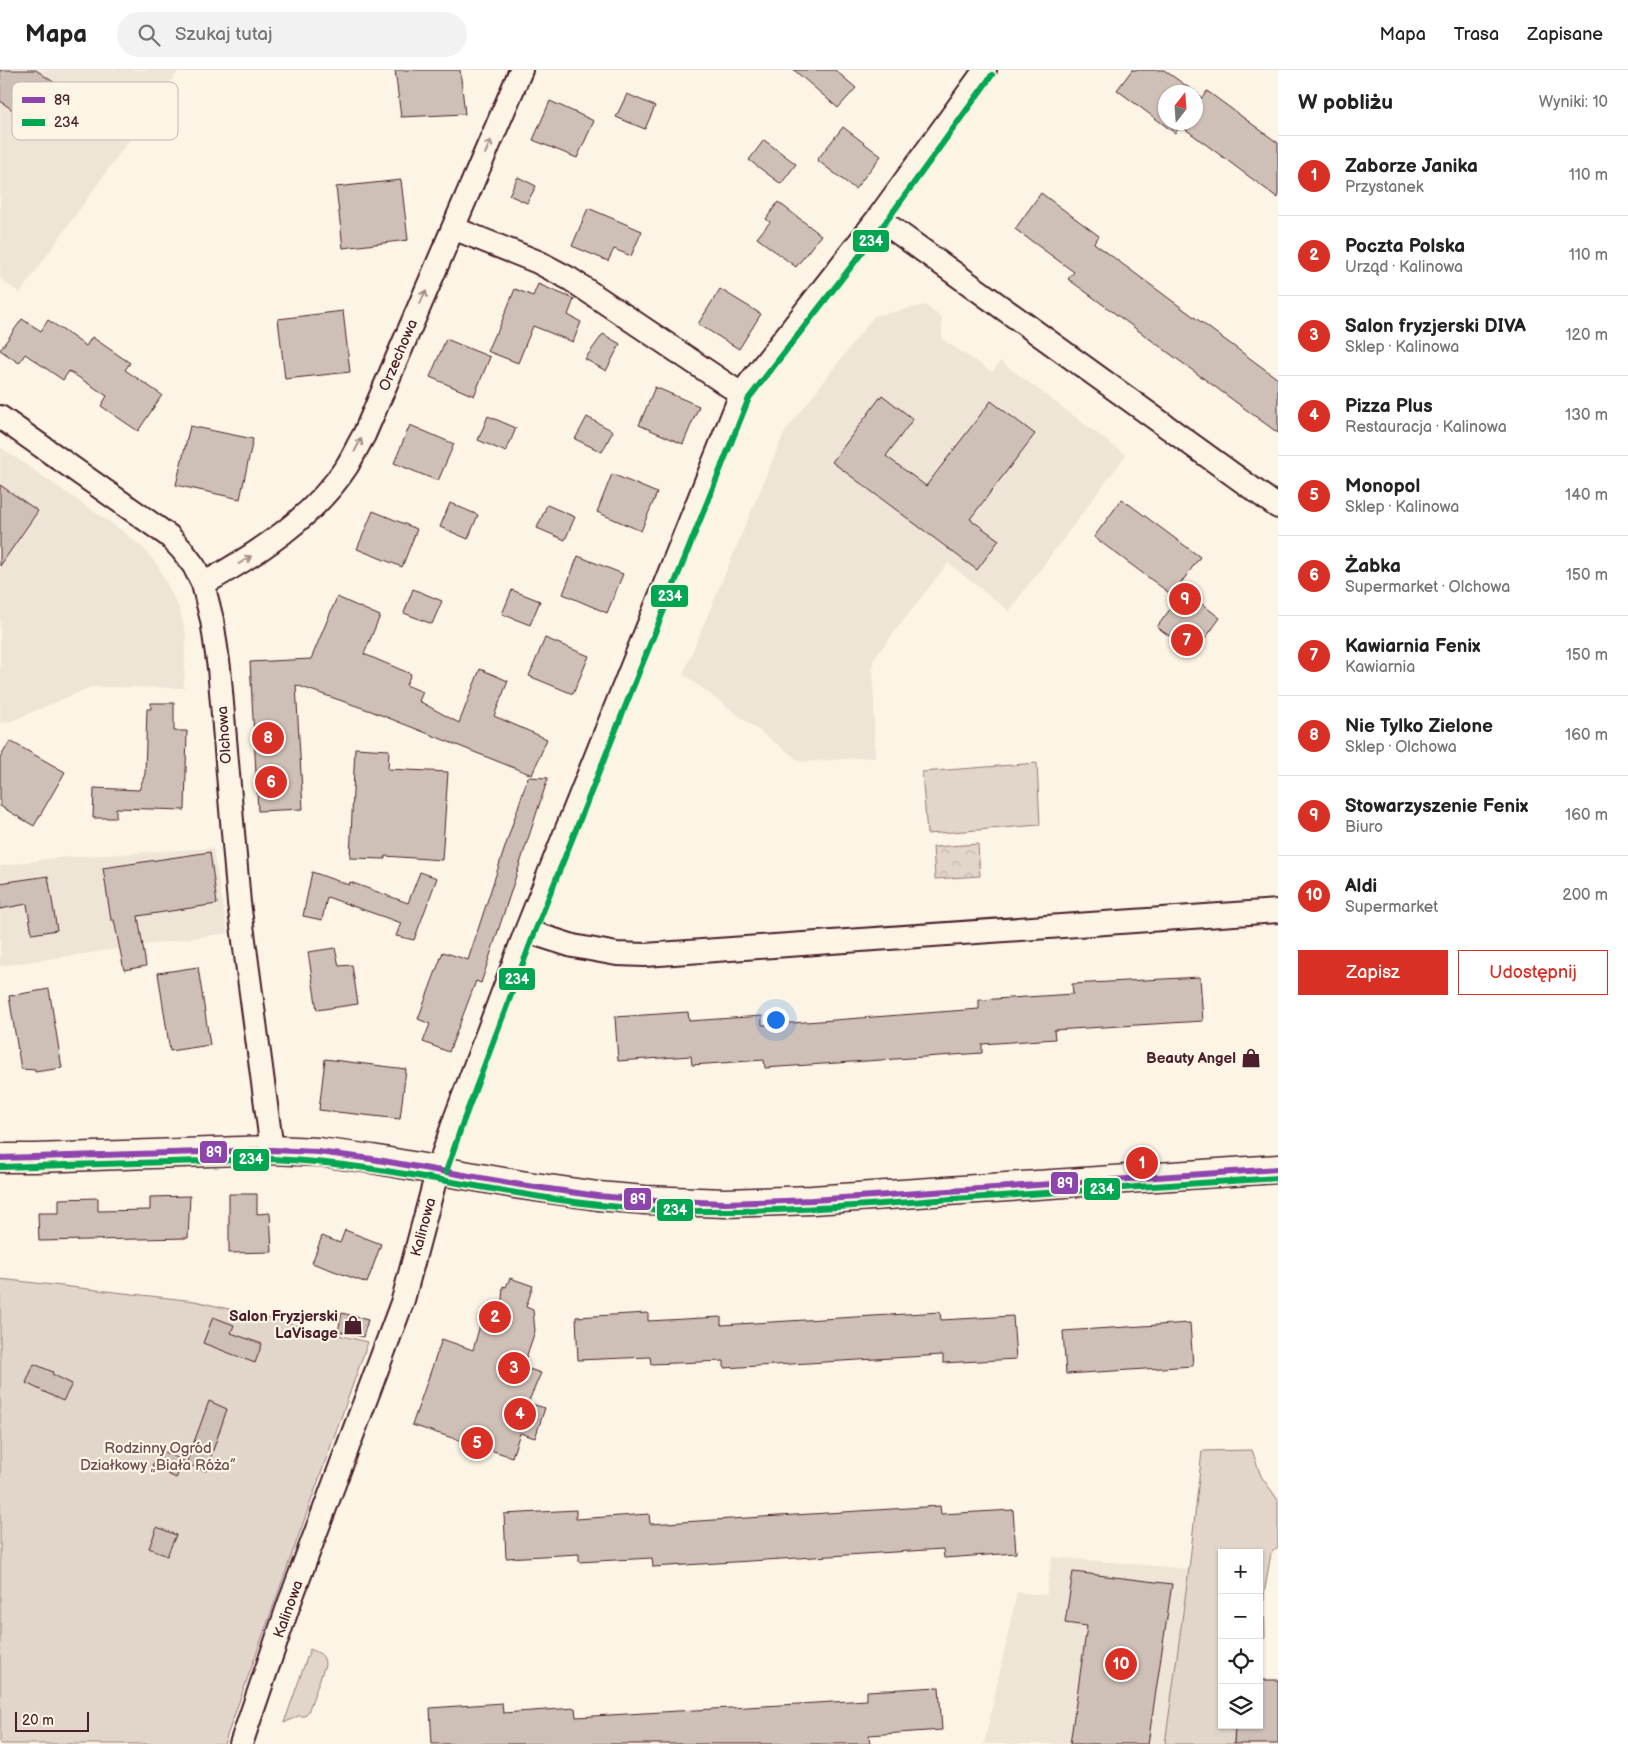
<!DOCTYPE html>
<html lang="pl">
<meta charset="utf-8">
<style>
:root{--surface:#fff;--page:#f2f2f2;--text:#222;--muted:#767676;--line:#e0e0e0;--accent:#d93025}
body{margin:0;font-family:"Balsamiq Sans",sans-serif;background:var(--page);color:var(--text)}
.controls{position:absolute;right:15px;bottom:15px;display:grid;overflow:hidden;border-radius:0px;box-shadow:0 1px 4px #0004}
.controls button{width:45px;height:45px;display:grid;place-items:center;padding:0;border:0;border-bottom:1px solid var(--line);background:var(--surface);color:var(--text);font:25px sans-serif}
.compass{position:absolute;left:1158px;top:15px;width:45px;height:45px;border-radius:50%;background:var(--surface);box-shadow:0 1px 4px #0004;rotate:17deg}
.scale{position:absolute;left:15px;bottom:12px;width:74px;box-sizing:border-box;padding-left:5px;border:2px solid #4a1f2b;border-top:0;font-size:14px;line-height:18px;white-space:nowrap;color:#4a1f2b;-webkit-text-stroke:4px #fcf5e5;paint-order:stroke}
.you{position:absolute;left:775px;top:949px;width:18px;height:18px;margin:-12px;border:4px solid #fff;border-radius:50%;background:#1a73e8;box-shadow:0 0 0 8px #1a73e833}
.badge{display:grid;place-items:center;width:32px;height:32px;border-radius:50%;background:var(--accent);color:#fff;font-size:16px;font-weight:700}
.pin{position:absolute;translate:-50% -50%;border:2px solid #fff;box-shadow:0 1px 5px #0006}
.list{margin:0;padding:0;list-style:none}
h2{display:flex;justify-content:space-between;align-items:center;height:65px;margin:0;padding:0 20px;font-size:21px}
h2 small{font-size:16px;font-weight:400;color:var(--muted)}
.list li{display:grid;grid-template-columns:32px 1fr auto;gap:15px;align-items:center;box-sizing:border-box;height:80px;padding:0 20px;border-top:1px solid var(--line)}
.list b{display:block;font-size:19px;white-space:nowrap}
.list p{margin:0;font-size:16px;white-space:nowrap;color:var(--muted)}
.list em{font-size:16px;font-style:normal;color:var(--muted)}
.actions{display:flex;gap:10px;padding:15px 20px}
.actions a{flex:1;padding:11px 0;border:1px solid var(--accent);border-radius:0px;text-align:center;font-size:18px;color:var(--accent)}
.actions .main{background:var(--accent);color:#fff}
.icon{flex:none;width:28px;height:28px;fill:none;stroke:currentColor;stroke-width:2;stroke-linecap:round;stroke-linejoin:round}
.map{position:relative;flex:none;width:1278px;height:1674px;overflow:hidden}
header{display:flex;align-items:center;gap:30px;box-sizing:border-box;height:70px;padding:0 25px;background:var(--surface);border-bottom:1px solid var(--line)}
header strong{font-size:24px}
nav{display:flex;gap:28px;margin-inline-start:auto;font-size:18px}
.search{width:350px;height:45px;background:var(--page);display:flex;align-items:center;gap:12px;box-sizing:border-box;padding:0 18px;border-radius:28px;color:var(--muted);font-size:19px}
main{display:flex}
aside{flex:1;background:var(--surface)}
.map>svg:first-child{display:block}
.built{fill:#eee5d7}
.green{fill:#e2d5ca;stroke:#967a7a}
.forest{fill:url(#forest-crowns);stroke:#967a7a}
.building{fill:#cfc0b7;stroke:#4a1f2b}
.lines{fill:none;stroke-linecap:round;stroke-linejoin:round}
.street-casing{stroke:#4a1f2b;stroke-width:26}
.secondary-casing{stroke:#4a1f2b;stroke-width:31}
.street{stroke:#fcf5e5;stroke-width:22}
.secondary{stroke:#fcf5e5;stroke-width:28}
.bus-1-casing{stroke:#fcf5e5;stroke-width:10}
.bus-2-casing{stroke:#fcf5e5;stroke-width:10}
.bus-1{stroke:#8e44ad;stroke-width:6}
.bus-2{stroke:#00a651;stroke-width:6}
.oneway{stroke:#a38a88}
.labels{text-anchor:middle;stroke-width:4.5;stroke-linejoin:round;paint-order:stroke}
.street-label{font-size:15px;fill:#4a1f2b;stroke:#fcf5e5}
.poi-label{font-size:15px;font-weight:bold;fill:#4a1f2b;stroke:#fcf5e5;text-anchor:end}
.park-label{font-size:15px;fill:#704c53;stroke:#fcf5e5}
.key{fill:#fcf5e5;stroke:#c7b5ad;stroke-width:1}
.key-label{font-size:14px;fill:#4a1f2b}
.line-badge{stroke:#fcf5e5;stroke-width:2}
.badge-label{font-size:14px;text-anchor:middle;font-weight:bold;fill:#fff}
</style>
<header>
<strong>Mapa</strong>
<div class="search"><svg class="icon" aria-label="search" viewBox="0 0 24 24"><circle cx="10" cy="10" r="6"/><path d="M15 15l6 6"/></svg>Szukaj tutaj</div>
<nav><a>Mapa</a><a>Trasa</a><a>Zapisane</a></nav>
</header>
<main>
<div class="map">
<svg width="1278" height="1674" viewBox="0 0 1278 1674">
<defs>
<pattern id="forest-crowns" width="20" height="18" patternUnits="userSpaceOnUse" patternTransform="scale(1.25)"><rect width="20" height="18" fill="#e2d5ca"/><path d="M2 6a3 3 0 1 1 6 0M12 15a3 3 0 1 1 6 0" fill="none" stroke="#c3b6ae"/></pattern>
</defs>
<rect width="100%" height="100%" fill="#fcf5e5"/>
<filter id="ink" filterUnits="userSpaceOnUse"><feTurbulence type="fractalNoise" baseFrequency=".02" numOctaves="2"/><feDisplacementMap in="SourceGraphic" scale="10" xChannelSelector="R" yChannelSelector="G"/><feConvolveMatrix kernelMatrix="1 2 1 2 8 2 1 2 1" color-interpolation-filters="sRGB"/></filter>
<g filter="url(#ink)">
<path class="built" d="M 0,0 L 179,0 L 20,223 L 0,209 Z
M 925,235 L 942,248 L 942,269 L 992,302 L 1000,291 L 1126,385 L 1009,541 L 948,493 L 873,590 L 875,687 L 801,692 L 683,604 L 784,363 L 874,246 Z
M 0,377 L 124,462 L 143,478 L 158,496 L 179,538 L 186,564 L 184,618 L 91,617 L 9,652 L 0,653 Z
M 213,778 L 228,863 L 0,896 L 0,796 L 54,788 Z
M 1052,1487 L 1189,1499 L 1165,1674 L 984,1674 L 1017,1522 L 1046,1525 Z"/>
<path class="green" d="M 1037,693 L 1040,755 L 927,764 L 922,702 Z
M 0,1209 L 195,1231 L 368,1272 L 224,1674 L 0,1674 Z
M 1252,1380 L 1261,1406 L 1278,1430 L 1278,1477 L 1271,1483 L 1264,1525 L 1265,1568 L 1259,1567 L 1259,1483 L 1222,1483 L 1222,1655 L 1235,1655 L 1234,1674 L 1165,1674 L 1189,1499 L 1202,1381 Z
M 310,1579 C 319,1583 325,1584 325,1595 L 308,1642 L 304,1646 L 298,1646 L 284,1653 Z"/>
<path class="forest" d="M 978,774 L 980,806 L 935,809 L 933,777 Z"/>
<path class="building" d="M 0,0 L 36,0 L 79,30 L 52,68 L 0,31 Z
M 395,0 L 460,0 L 465,44 L 401,47 Z
M 794,0 L 835,0 L 856,18 L 838,38 Z
M 1132,0 L 1164,0 L 1195,22 L 1166,22 L 1166,52 L 1196,52 L 1196,23 L 1202,28 L 1207,21 L 1278,73 L 1278,128 L 1181,56 L 1175,63 L 1117,20 Z
M 627,24 L 655,36 L 645,59 L 616,47 Z
M 550,31 L 594,51 L 577,88 L 533,70 Z
M 843,57 L 881,86 L 855,119 L 817,90 Z
M 764,70 L 796,94 L 781,114 L 749,90 Z
M 518,107 L 536,116 L 527,133 L 509,125 Z
M 401,110 L 408,170 L 343,178 L 336,117 Z
M 1041,123 L 1099,166 L 1094,173 L 1278,309 L 1278,363 L 1068,209 L 1074,202 L 1015,159 Z
M 778,132 L 821,165 L 796,197 L 757,168 L 770,152 L 766,149 Z
M 588,138 L 642,161 L 631,186 L 614,179 L 608,191 L 572,176 Z
M 538,214 L 574,229 L 568,245 L 581,252 L 573,272 L 533,256 L 518,293 L 487,281 L 495,263 L 497,263 L 515,219 L 533,226 Z
M 720,219 L 761,244 L 739,279 L 698,254 Z
M 343,241 L 350,302 L 285,309 L 278,249 Z
M 22,249 L 41,261 L 48,250 L 86,276 L 92,267 L 130,293 L 125,300 L 162,325 L 138,361 L 101,336 L 107,326 L 69,301 L 63,310 L 25,284 L 19,293 L 0,280 Z
M 603,264 L 620,274 L 606,301 L 585,289 Z
M 446,269 L 490,287 L 474,326 L 430,307 Z
M 655,317 L 699,336 L 683,374 L 639,355 Z
M 882,325 L 913,349 L 886,386 L 926,416 L 991,331 L 1035,364 L 970,449 L 999,470 L 977,500 L 832,392 Z
M 488,346 L 516,358 L 506,382 L 478,370 Z
M 587,347 L 613,361 L 602,382 L 575,369 Z
M 410,355 L 454,374 L 438,411 L 394,393 Z
M 190,356 L 253,369 L 240,429 L 176,415 Z
M 612,404 L 657,423 L 641,461 L 597,442 Z
M 0,415 L 38,441 L 0,496 Z
M 1122,429 L 1200,487 L 1172,525 L 1094,467 Z
M 450,433 L 478,445 L 468,469 L 440,457 Z
M 547,435 L 575,447 L 565,470 L 537,458 Z
M 373,441 L 417,459 L 402,497 L 357,479 Z
M 578,486 L 623,504 L 607,543 L 563,524 Z
M 413,519 L 442,531 L 432,554 L 404,543 Z
M 512,520 L 540,531 L 530,555 L 502,544 Z
M 1184,520 L 1220,548 L 1194,584 L 1157,557 Z
M 337,527 L 380,546 L 364,584 L 411,604 L 406,615 L 423,622 L 419,631 L 459,653 L 480,599 L 508,611 L 494,646 L 547,669 L 532,705 L 371,641 L 296,615 L 303,739 L 258,741 L 250,592 L 311,589 Z
M 545,568 L 589,586 L 573,624 L 529,606 Z
M 151,633 L 174,633 L 174,661 L 187,661 L 185,740 L 116,738 L 116,748 L 93,748 L 94,718 L 139,720 L 145,704 L 147,639 L 151,639 Z
M 10,671 L 65,702 L 34,756 L 0,736 L 0,688 Z
M 355,678 L 389,680 L 388,699 L 448,702 L 442,790 L 385,786 L 385,789 L 350,788 Z
M 528,707 L 548,708 L 481,913 L 476,911 L 449,982 L 423,972 L 430,954 L 418,949 L 443,882 L 468,890 Z
M 210,782 L 217,834 L 138,846 L 146,896 L 124,900 L 114,850 L 111,850 L 103,798 Z
M 312,802 L 349,815 L 350,812 L 408,833 L 420,802 L 437,808 L 414,870 L 396,866 L 401,853 L 327,827 L 322,850 L 303,846 Z
M 48,806 L 57,860 L 32,864 L 27,834 L 0,839 L 0,813 Z
M 335,878 L 339,896 L 352,895 L 358,934 L 317,940 L 308,882 Z
M 198,897 L 210,975 L 170,981 L 158,903 Z
M 1200,907 L 1203,951 L 1054,960 L 1055,969 L 982,974 L 982,983 L 765,998 L 764,990 L 692,995 L 691,986 L 618,991 L 615,947 L 688,942 L 689,951 L 762,946 L 762,955 L 834,950 L 979,939 L 979,930 L 1073,924 L 1072,914 Z
M 49,919 L 62,998 L 35,1002 L 35,1000 L 21,999 L 9,926 Z
M 325,989 L 406,999 L 400,1049 L 319,1040 Z
M 229,1124 L 257,1124 L 257,1144 L 270,1143 L 272,1182 L 229,1183 Z
M 190,1126 L 188,1168 L 39,1171 L 38,1143 L 59,1143 L 59,1129 L 98,1128 L 98,1141 L 150,1140 L 150,1127 Z
M 345,1160 L 381,1174 L 367,1213 L 312,1193 L 322,1166 L 340,1173 Z
M 510,1208 L 533,1216 L 526,1237 L 533,1240 L 535,1261 L 523,1297 L 541,1303 L 528,1333 L 545,1338 L 535,1368 L 520,1363 L 512,1387 L 412,1355 L 442,1269 L 473,1280 L 483,1244 L 497,1245 L 502,1229 L 503,1216 L 506,1217 Z
M 940,1242 L 941,1250 L 1013,1246 L 1016,1289 L 943,1293 L 943,1285 L 724,1298 L 724,1291 L 651,1294 L 650,1287 L 578,1290 L 576,1247 L 648,1243 L 648,1251 L 721,1247 L 721,1255 Z
M 342,1243 L 368,1250 L 363,1267 L 338,1261 Z
M 213,1247 L 234,1255 L 231,1263 L 262,1274 L 255,1293 L 203,1273 Z
M 1190,1253 L 1193,1296 L 1066,1304 L 1063,1261 Z
M 34,1294 L 53,1302 L 52,1304 L 72,1314 L 63,1331 L 26,1313 Z
M 209,1331 L 227,1339 L 206,1401 L 186,1394 Z
M 160,1380 L 184,1391 L 176,1408 L 152,1396 Z
M 940,1436 L 941,1444 L 1013,1440 L 1016,1483 L 944,1488 L 943,1479 L 653,1497 L 652,1488 L 579,1492 L 579,1484 L 506,1488 L 504,1444 L 576,1440 L 576,1449 L 649,1444 L 650,1454 Z
M 157,1457 L 176,1465 L 167,1486 L 149,1478 Z
M 1073,1502 L 1172,1514 L 1148,1674 L 1070,1674 L 1087,1556 L 1065,1553 Z
M 1259,1610 L 1278,1610 L 1278,1674 L 1234,1674 L 1235,1655 L 1259,1655 Z
M 939,1617 L 942,1660 L 869,1665 L 870,1674 L 432,1674 L 430,1638 L 502,1633 L 503,1643 L 575,1638 L 576,1647 L 867,1630 L 867,1621 Z"/>
<g class="lines">
<defs>
<path id="street" d="M 878,148 L 1278,437
M 453,158 L 538,192 L 570,209 L 741,324
M 0,347 L 169,466 L 182,480 L 194,496 L 203,514 L 212,550 L 219,598 L 239,833 L 272,1080
M 203,514 C 256,485 314,447 347,396 C 353,386 358,375 364,365 L 521,0
M 526,861 L 573,876 L 617,884 L 645,885 L 1278,841
M 241,1674 L 289,1534 L 403,1230 L 438,1099 L 455,1049 L 526,861 L 741,324 L 878,148 L 985,0"/>
<path id="secondary" d="M 0,1088 L 35,1088 L 272,1080 L 318,1082 L 372,1089 L 521,1115 L 598,1126 L 645,1130 L 725,1133 L 812,1130 L 1278,1099"/>
</defs>
<use href="#street" class="street-casing"/>
<use href="#secondary" class="secondary-casing"/>
<use href="#street" class="street"/>
<use href="#secondary" class="secondary"/>
<defs>
<path id="bus-1" d="M 0,1088 L 272,1080 L 318,1082 L 372,1089 L 521,1115 L 598,1126 L 645,1130 L 725,1133 L 812,1130 L 1278,1099"/>
<path id="bus-2" d="M 0,1097 L 272,1089 C 397,1094 519,1131 644,1139 C 742,1145 840,1137 938,1130 C 1052,1123 1165,1115 1278,1108
M 446,1102 L 463,1052 L 534,864 L 749,328 L 885,153 L 992,5"/>
</defs>
<use href="#bus-1" class="bus-1-casing"/>
<use href="#bus-2" class="bus-2-casing"/>
<use href="#bus-1" class="bus-1"/>
<use href="#bus-2" class="bus-2"/>
</g>
<defs><path id="oneway-shaft" d="M-6 0H5M1.5-3L5.5 0L1.5 3" fill="none" stroke-width="1.6" stroke-linecap="round" stroke-linejoin="round" transform="scale(1.25)"/></defs>
<g class="oneway">
<use href="#oneway-shaft" transform="translate(488 77) rotate(-67)"/>
<use href="#oneway-shaft" transform="translate(423 227) rotate(-67)"/>
<use href="#oneway-shaft" transform="translate(358 375) rotate(-62)"/>
<use href="#oneway-shaft" transform="translate(245 490) rotate(-32)"/>
</g>
</g>
<defs>
<symbol id="shop-bare" viewBox="-9 -9 18 18"><path d="M-5-2.5h2.3a2.7 3.5 0 0 1 5.4 0H5L5.5 6h-11ZM-1.5-2.5h3a1.5 2.3 0 0 0-3 0Z" fill="#4a1f2b" stroke="#fcf5e5" stroke-width="2.5" paint-order="stroke"/></symbol>
</defs>
<g fill-rule="evenodd">
<use href="#shop-bare" x="1237" y="974" width="28" height="28"/>
<use href="#shop-bare" x="339" y="1241" width="28" height="28"/>
</g>
<g class="labels">
<g class="street-label">
<text transform="translate(398 285) rotate(-67)" y="5">Orzechowa</text>
<text transform="translate(224 665) rotate(-94)" y="5">Olchowa</text>
<text transform="translate(423 1157) rotate(-75)" y="5">Kalinowa</text>
<text transform="translate(288 1539) rotate(-70)" y="5">Kalinowa</text>
</g>
<g class="poi-label">
<text x="1236" y="993">Beauty Angel</text>
<text x="338" y="1251">Salon Fryzjerski<tspan x="338" dy="17">LaVisage</tspan></text>
</g>
<g class="park-label">
<text x="158" y="1383">Rodzinny Ogród<tspan x="158" dy="17">Działkowy „Biała Róża”</tspan></text>
</g>
</g>
<rect x="12" y="12" width="166" height="58" rx="8" class="key"/>
<rect x="22" y="27" width="23" height="6" fill="#8e44ad"/>
<rect x="22" y="49" width="23" height="7" fill="#00a651"/>
<g class="key-label">
<text x="54" y="35">89</text>
<text x="54" y="57">234</text>
</g>
<g class="line-badge">
<rect x="852" y="159" width="38" height="24" rx="5" fill="#00a651"/>
<rect x="650" y="514" width="39" height="24" rx="5" fill="#00a651"/>
<rect x="498" y="897" width="38" height="24" rx="5" fill="#00a651"/>
<rect x="199" y="1070" width="29" height="24" rx="5" fill="#8e44ad"/>
<rect x="232" y="1078" width="38" height="24" rx="5" fill="#00a651"/>
<rect x="1050" y="1101" width="29" height="24" rx="5" fill="#8e44ad"/>
<rect x="1083" y="1107" width="38" height="24" rx="5" fill="#00a651"/>
<rect x="623" y="1117" width="29" height="24" rx="5" fill="#8e44ad"/>
<rect x="656" y="1128" width="38" height="24" rx="5" fill="#00a651"/>
</g>
<g class="badge-label">
<text x="871" y="176">234</text>
<text x="670" y="531">234</text>
<text x="517" y="914">234</text>
<text x="214" y="1087">89</text>
<text x="251" y="1094">234</text>
<text x="1065" y="1118">89</text>
<text x="1102" y="1124">234</text>
<text x="638" y="1134">89</text>
<text x="675" y="1145">234</text>
</g>
</svg>
<div class="controls">
<button>+</button>
<button>−</button>
<button><svg class="icon" aria-label="locate" viewBox="0 0 24 24"><circle cx="12" cy="12" r="6"/><path d="M12 2v4M12 18v4M2 12h4M18 12h4"/></svg></button>
<button><svg class="icon" aria-label="layers" viewBox="0 0 24 24"><path d="M12 4l9 5-9 5-9-5zM3 14l9 5 9-5"/></svg></button>
</div>
<svg class="compass" viewBox="-18 -18 36 36"><path d="M0-13l5 13h-10z" fill="#e53935"/><path d="M0 13l5-13h-10z" fill="#767676"/></svg>
<div class="scale">20 m</div>
<div class="you"></div>
<div class="pin badge" style="left:1142px;top:1093px">1</div>
<div class="pin badge" style="left:495px;top:1247px">2</div>
<div class="pin badge" style="left:514px;top:1298px">3</div>
<div class="pin badge" style="left:520px;top:1344px">4</div>
<div class="pin badge" style="left:477px;top:1373px">5</div>
<div class="pin badge" style="left:271px;top:712px">6</div>
<div class="pin badge" style="left:1187px;top:570px">7</div>
<div class="pin badge" style="left:268px;top:668px">8</div>
<div class="pin badge" style="left:1185px;top:529px">9</div>
<div class="pin badge" style="left:1121px;top:1594px">10</div>
</div>
<aside>
<h2>W pobliżu<small>Wyniki: 10</small></h2>
<ul class="list">
<li><span class="badge">1</span><div><b>Zaborze Janika</b><p>Przystanek</p></div><em>110 m</em></li>
<li><span class="badge">2</span><div><b>Poczta Polska</b><p>Urząd · Kalinowa</p></div><em>110 m</em></li>
<li><span class="badge">3</span><div><b>Salon fryzjerski DIVA</b><p>Sklep · Kalinowa</p></div><em>120 m</em></li>
<li><span class="badge">4</span><div><b>Pizza Plus</b><p>Restauracja · Kalinowa</p></div><em>130 m</em></li>
<li><span class="badge">5</span><div><b>Monopol</b><p>Sklep · Kalinowa</p></div><em>140 m</em></li>
<li><span class="badge">6</span><div><b>Żabka</b><p>Supermarket · Olchowa</p></div><em>150 m</em></li>
<li><span class="badge">7</span><div><b>Kawiarnia Fenix</b><p>Kawiarnia</p></div><em>150 m</em></li>
<li><span class="badge">8</span><div><b>Nie Tylko Zielone</b><p>Sklep · Olchowa</p></div><em>160 m</em></li>
<li><span class="badge">9</span><div><b>Stowarzyszenie Fenix</b><p>Biuro</p></div><em>160 m</em></li>
<li><span class="badge">10</span><div><b>Aldi</b><p>Supermarket</p></div><em>200 m</em></li>
</ul>
<div class="actions"><a class="main">Zapisz</a><a>Udostępnij</a></div>
</aside>
</main>
